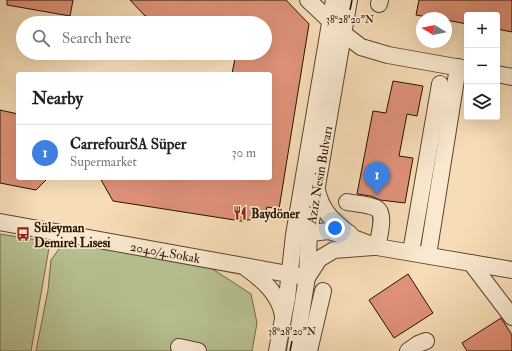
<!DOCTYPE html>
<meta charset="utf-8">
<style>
:root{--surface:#fff;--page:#f6f6f6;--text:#222;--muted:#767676;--line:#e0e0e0;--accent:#ea580c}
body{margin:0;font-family:"IM FELL Double Pica",serif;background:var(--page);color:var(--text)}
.controls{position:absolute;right:12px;top:12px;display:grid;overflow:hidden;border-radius:4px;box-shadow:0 4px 16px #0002}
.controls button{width:36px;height:36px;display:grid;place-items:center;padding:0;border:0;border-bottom:1px solid var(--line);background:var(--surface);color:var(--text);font:20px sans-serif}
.compass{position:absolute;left:416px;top:12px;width:36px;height:36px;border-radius:50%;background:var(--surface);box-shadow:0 4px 16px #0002;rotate:280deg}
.you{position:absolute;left:335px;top:228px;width:14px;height:14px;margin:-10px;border:3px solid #fff;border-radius:50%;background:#1a73e8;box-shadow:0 0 0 6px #1a73e833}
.badge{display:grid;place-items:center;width:26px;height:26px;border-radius:50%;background:var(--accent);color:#fff;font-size:13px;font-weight:700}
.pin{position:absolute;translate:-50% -33px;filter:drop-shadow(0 1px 2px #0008)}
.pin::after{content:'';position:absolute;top:21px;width:14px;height:12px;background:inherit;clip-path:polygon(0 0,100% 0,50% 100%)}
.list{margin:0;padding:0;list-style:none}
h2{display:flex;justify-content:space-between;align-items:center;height:52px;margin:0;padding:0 16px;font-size:17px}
h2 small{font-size:13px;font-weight:400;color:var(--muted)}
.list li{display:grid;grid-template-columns:26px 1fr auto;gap:12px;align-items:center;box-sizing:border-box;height:56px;padding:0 16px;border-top:1px solid var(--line)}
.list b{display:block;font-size:15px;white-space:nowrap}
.list p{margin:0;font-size:13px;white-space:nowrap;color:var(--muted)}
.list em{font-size:13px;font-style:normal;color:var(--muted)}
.icon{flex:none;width:22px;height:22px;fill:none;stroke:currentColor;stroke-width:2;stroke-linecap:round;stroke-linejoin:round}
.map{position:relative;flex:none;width:512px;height:351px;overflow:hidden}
.search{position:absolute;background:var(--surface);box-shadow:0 4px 16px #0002;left:16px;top:16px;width:256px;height:44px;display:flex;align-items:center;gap:10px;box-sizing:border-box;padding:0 14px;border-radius:22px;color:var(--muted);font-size:15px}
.panel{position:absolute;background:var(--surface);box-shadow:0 4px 16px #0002;left:16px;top:72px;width:256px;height:108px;border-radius:4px}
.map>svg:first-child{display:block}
.green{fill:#b8c292;stroke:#6f6a49}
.building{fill:#e09279;stroke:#261300}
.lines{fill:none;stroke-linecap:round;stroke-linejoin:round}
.minor-casing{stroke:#5a462e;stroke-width:18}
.minor{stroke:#fae9d0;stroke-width:16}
.ticks{fill:none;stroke:#261300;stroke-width:1.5}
.labels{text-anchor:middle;stroke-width:3.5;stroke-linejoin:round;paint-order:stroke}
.street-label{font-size:13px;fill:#261300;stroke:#fae9d0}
.poi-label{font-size:13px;font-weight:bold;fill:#261300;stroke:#fae9d0;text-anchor:start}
.ticks-label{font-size:10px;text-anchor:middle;fill:#261300;stroke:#fae9d0;stroke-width:3.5;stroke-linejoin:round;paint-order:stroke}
</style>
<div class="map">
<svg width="512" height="351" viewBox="0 0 512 351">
<rect width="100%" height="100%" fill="#f7ddb7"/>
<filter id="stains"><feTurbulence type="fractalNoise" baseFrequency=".005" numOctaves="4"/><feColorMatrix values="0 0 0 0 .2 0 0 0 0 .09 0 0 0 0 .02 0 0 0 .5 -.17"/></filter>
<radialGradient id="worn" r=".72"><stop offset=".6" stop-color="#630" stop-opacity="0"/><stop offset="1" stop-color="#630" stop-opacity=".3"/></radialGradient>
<path class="green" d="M 0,234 L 50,242 L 31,351 L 0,351 Z
M 64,242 L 211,268 L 251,294 L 257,323 L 252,351 L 36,351 L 48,290 L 51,260 Z"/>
<path class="building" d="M 7,0 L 73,0 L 70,16 L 7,5 Z
M 130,0 L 286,0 L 309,24 L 279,209 L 267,207 L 265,215 L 255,219 L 241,221 L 113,201 L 100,178 L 270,178 L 270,74 L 232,74 L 236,53 L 265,53 L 265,23 L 181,23 L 145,16 Z
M 419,0 L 512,0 L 512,32 L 497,29 L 497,15 L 467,15 L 467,24 L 446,20 L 446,18 L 433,18 L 416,15 Z
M 393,81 L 423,86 L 417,116 L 407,114 L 399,156 L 413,158 L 405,203 L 380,200 L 371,196 L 357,194 L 373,111 L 386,113 Z
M 0,110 L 18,114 L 18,178 L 48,178 L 36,190 L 0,183 Z
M 408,274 L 433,313 L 394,338 L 369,300 Z
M 501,318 L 512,335 L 512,351 L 467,351 L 462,343 Z"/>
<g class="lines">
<defs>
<g id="minor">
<path d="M 308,0 L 344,34 L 361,47 L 388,55 L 467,69"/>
<path d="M 379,4 L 380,0"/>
<path d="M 497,74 L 512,77"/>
<path d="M 317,190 C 321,210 333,222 350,234"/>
<path d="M 347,202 C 356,204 368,204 376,208 C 386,213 379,237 377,247"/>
<path id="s1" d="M 0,222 L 299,276"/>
<path d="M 300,234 L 329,231 L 356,239 L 377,247 L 512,270"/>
<path d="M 411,252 L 440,84"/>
<path d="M 428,255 L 458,67"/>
<path d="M 471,263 L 512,317"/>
<path d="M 246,268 C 263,280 280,295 283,316"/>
<path d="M 308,276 L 319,259 L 334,250 L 373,247"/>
<path d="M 179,347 L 198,351"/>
<path d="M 277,351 L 287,298 L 294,235 L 334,0"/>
<path id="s2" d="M 295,351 L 307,277 L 309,233 L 349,0"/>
<path d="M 309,351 L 323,291"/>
<path d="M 408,351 L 418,344 L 426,341"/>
</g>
</defs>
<use href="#minor" class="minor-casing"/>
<use href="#minor" class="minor"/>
</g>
<path class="ticks" d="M 350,10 L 352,0M 290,351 L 292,341"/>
<defs>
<symbol id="restaurant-bare" viewBox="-9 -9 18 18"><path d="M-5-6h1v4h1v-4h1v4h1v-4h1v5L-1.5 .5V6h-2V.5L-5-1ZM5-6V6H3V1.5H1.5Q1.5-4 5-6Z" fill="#8f2418" stroke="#fae9d0" stroke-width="2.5" paint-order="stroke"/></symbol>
<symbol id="bus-bare" viewBox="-9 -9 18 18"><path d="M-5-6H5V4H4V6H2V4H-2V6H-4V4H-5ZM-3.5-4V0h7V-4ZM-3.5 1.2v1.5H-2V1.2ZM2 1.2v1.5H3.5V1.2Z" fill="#8f2418" stroke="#fae9d0" stroke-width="2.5" paint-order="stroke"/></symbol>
</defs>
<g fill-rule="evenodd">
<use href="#restaurant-bare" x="230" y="203" width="20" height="20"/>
<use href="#bus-bare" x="13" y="224" width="20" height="20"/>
</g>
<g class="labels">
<g class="street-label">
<text dy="5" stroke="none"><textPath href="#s2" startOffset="178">Aziz Nesin Bulvarı</textPath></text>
<text dy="5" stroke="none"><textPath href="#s1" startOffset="168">2040/4.Sokak</textPath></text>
</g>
<g class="poi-label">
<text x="251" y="218">Baydöner</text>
<text x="34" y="232">Süleyman<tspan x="34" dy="15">Demirel Lisesi</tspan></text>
</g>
</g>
<g class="ticks-label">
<text x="350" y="23">38°28'20"N</text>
<text x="292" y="335">38°28'20"N</text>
</g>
<rect width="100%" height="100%" filter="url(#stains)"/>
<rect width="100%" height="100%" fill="url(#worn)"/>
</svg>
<div class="controls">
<button>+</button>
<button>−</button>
<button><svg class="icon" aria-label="layers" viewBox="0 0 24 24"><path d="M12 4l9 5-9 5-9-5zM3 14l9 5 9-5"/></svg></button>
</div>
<svg class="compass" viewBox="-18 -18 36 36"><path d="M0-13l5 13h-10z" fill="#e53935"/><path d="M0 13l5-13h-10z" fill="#767676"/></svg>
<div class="you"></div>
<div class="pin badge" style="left:377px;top:195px;background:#3f7fe0">1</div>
<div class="search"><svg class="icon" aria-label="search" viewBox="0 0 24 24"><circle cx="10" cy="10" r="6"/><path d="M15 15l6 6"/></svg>Search here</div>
<section class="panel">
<h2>Nearby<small></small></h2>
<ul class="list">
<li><span class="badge" style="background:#3f7fe0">1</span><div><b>CarrefourSA Süper</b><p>Supermarket</p></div><em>30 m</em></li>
</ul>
</section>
</div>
